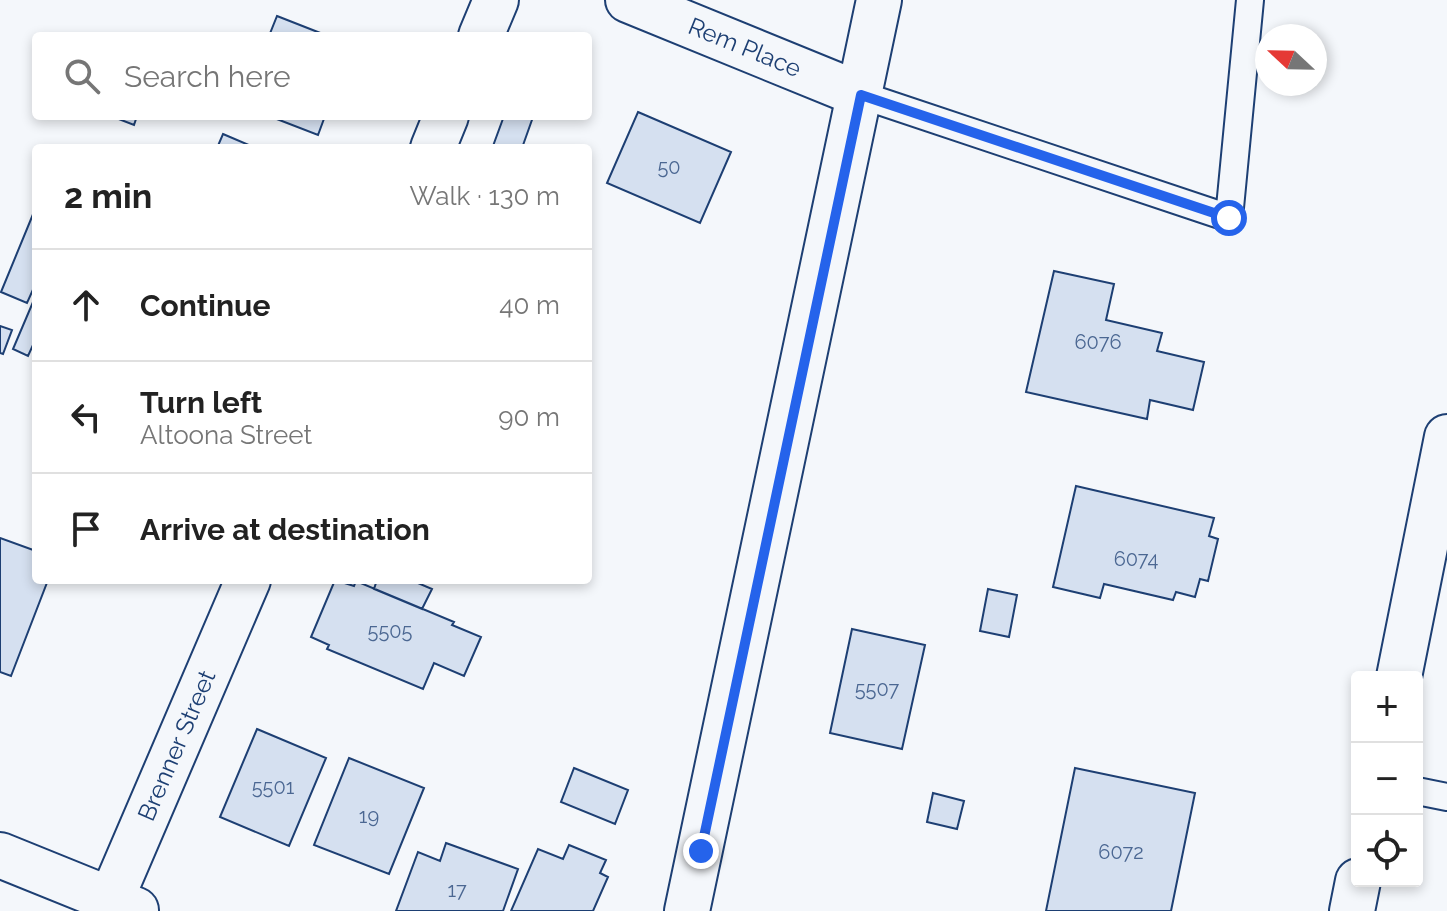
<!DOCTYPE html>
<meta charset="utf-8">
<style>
:root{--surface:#fff;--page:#f6f6f6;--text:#222;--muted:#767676;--line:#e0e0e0}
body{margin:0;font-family:Raleway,sans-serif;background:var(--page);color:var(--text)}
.controls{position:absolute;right:24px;bottom:24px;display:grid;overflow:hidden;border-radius:8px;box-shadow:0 4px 12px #0003}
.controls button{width:72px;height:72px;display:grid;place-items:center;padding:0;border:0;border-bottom:2px solid var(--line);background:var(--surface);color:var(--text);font:40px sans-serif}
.compass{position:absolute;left:1255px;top:24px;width:72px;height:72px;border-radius:50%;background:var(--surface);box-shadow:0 4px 12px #0003;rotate:292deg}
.stop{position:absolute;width:24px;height:24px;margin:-18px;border:6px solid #2563eb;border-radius:50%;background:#fff}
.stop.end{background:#2563eb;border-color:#fff;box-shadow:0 2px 8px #0008}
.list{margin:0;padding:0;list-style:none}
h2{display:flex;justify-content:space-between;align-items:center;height:104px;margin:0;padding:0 32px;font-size:34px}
h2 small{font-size:26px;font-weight:400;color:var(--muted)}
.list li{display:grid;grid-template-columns:52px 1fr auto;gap:24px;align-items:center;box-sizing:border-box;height:112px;padding:0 32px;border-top:2px solid var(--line)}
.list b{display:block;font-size:30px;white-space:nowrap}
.list p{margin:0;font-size:26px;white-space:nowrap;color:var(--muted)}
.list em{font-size:26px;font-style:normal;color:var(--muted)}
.icon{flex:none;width:44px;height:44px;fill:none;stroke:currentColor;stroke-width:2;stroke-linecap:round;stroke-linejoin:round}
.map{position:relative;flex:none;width:1447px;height:911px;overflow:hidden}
.search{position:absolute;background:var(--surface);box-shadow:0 4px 12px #0003;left:32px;top:32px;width:560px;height:88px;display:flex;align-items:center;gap:20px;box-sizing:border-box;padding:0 28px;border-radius:8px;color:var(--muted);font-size:30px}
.panel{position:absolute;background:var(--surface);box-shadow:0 4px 12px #0003;left:32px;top:144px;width:560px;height:440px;border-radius:8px}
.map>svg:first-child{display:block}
.building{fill:#d5e0f0;stroke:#1d3f73;stroke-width:2}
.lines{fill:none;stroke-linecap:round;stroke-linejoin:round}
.lane-casing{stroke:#1d3f73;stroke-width:30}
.street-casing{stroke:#1d3f73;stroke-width:48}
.secondary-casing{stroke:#1d3f73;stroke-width:48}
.lane{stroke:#f4f7fb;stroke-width:26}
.street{stroke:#f4f7fb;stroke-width:44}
.secondary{stroke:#f4f7fb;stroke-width:44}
.route{stroke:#2563eb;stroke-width:10}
.labels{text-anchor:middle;stroke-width:6;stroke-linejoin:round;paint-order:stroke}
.number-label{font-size:20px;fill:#4b6792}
.street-label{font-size:24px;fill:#1d3f73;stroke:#f4f7fb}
</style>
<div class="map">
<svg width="1447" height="911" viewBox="0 0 1447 911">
<rect width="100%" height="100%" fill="#f4f7fb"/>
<path class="building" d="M 277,16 L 328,36 L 269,36 Z
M 638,112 L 731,152 L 700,223 L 607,183 Z
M 111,116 L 137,116 L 134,125 Z
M 269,116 L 325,116 L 318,135 Z
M 504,116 L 533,117 L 522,148 L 493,146 Z
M 223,134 L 256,148 L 217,148 Z
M 36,207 L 36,283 L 27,303 L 1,292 Z
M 1054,271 L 1114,284 L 1106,320 L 1162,333 L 1157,351 L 1204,362 L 1193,410 L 1150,400 L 1147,419 L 1026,392 Z
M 33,302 L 36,303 L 36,347 L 33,345 L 28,356 L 13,349 Z
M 0,326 L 12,330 L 3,354 L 0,353 Z
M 1076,486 L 1214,518 L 1209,536 L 1218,539 L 1208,581 L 1200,579 L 1195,597 L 1176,592 L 1173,600 L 1104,584 L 1100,598 L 1053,587 Z
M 0,538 L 36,551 L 36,580 L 48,580 L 11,676 L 0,672 Z
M 335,580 L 354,586 L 356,581 L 454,622 L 452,625 L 481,637 L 464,676 L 434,663 L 423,689 L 327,649 L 329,645 L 311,637 Z
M 377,580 L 411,580 L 432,589 L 422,609 L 374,589 Z
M 988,589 L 1017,595 L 1009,637 L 980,631 Z
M 852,629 L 925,645 L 902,749 L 830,733 Z
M 257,729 L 326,758 L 289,846 L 220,817 Z
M 349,758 L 424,788 L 389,874 L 314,845 Z
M 574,768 L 628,790 L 615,824 L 561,802 Z
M 1075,768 L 1195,793 L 1171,911 L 1046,911 Z
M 933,793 L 964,801 L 957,829 L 927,822 Z
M 446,843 L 518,869 L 503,911 L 396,911 L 418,852 L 440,861 Z
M 569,845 L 606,860 L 600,873 L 608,877 L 593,911 L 511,911 L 538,849 L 563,859 Z"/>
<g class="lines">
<defs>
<path id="lane" d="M 861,95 L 1229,218 L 1250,0
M 1417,791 L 1447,797"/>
<g id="street">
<path id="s1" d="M 628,0 L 861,95"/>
<path d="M 481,36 L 496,0"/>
<path d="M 433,148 L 446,116"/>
<path d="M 0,855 L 136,910"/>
<path id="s2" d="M 106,911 L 248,580"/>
<path d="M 687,911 L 879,0"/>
</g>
<path id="secondary" d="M 1399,677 L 1447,437
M 1352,911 L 1358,881"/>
</defs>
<use href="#lane" class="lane-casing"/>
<use href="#street" class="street-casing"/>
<use href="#secondary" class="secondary-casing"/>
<use href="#lane" class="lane"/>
<use href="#street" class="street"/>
<use href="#secondary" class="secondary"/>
</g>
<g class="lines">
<path class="route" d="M 701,851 L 861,95 L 1229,218"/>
</g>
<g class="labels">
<g class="number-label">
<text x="669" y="174">50</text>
<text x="1098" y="349">6076</text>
<text x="1136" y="566">6074</text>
<text x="390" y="638">5505</text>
<text x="877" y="696">5507</text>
<text x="273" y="794">5501</text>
<text x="369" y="823">19</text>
<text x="1121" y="859">6072</text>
<text x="457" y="897">17</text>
</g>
<g class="street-label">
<text dy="8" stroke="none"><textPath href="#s1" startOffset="126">Rem Place</textPath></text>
<text dy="8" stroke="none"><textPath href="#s2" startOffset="180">Brenner Street</textPath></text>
</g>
</g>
</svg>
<div class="controls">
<button>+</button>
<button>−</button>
<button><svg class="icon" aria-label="locate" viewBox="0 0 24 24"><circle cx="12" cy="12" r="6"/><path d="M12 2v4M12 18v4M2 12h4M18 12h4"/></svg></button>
</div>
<svg class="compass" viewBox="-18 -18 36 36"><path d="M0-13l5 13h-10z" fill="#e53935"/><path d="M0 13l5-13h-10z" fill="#767676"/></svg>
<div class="stop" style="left:1229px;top:218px"></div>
<div class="stop end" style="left:701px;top:851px"></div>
<div class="search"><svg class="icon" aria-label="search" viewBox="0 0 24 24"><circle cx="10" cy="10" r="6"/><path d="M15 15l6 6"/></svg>Search here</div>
<section class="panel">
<h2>2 min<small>Walk · 130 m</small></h2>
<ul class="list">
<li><svg class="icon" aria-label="ahead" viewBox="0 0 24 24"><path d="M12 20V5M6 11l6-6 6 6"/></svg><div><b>Continue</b></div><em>40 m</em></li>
<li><svg class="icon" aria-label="left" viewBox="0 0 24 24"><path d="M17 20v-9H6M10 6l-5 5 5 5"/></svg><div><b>Turn left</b><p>Altoona Street</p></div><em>90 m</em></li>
<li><svg class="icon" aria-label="arrive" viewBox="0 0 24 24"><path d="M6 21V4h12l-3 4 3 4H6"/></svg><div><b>Arrive at destination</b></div></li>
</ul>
</section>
</div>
